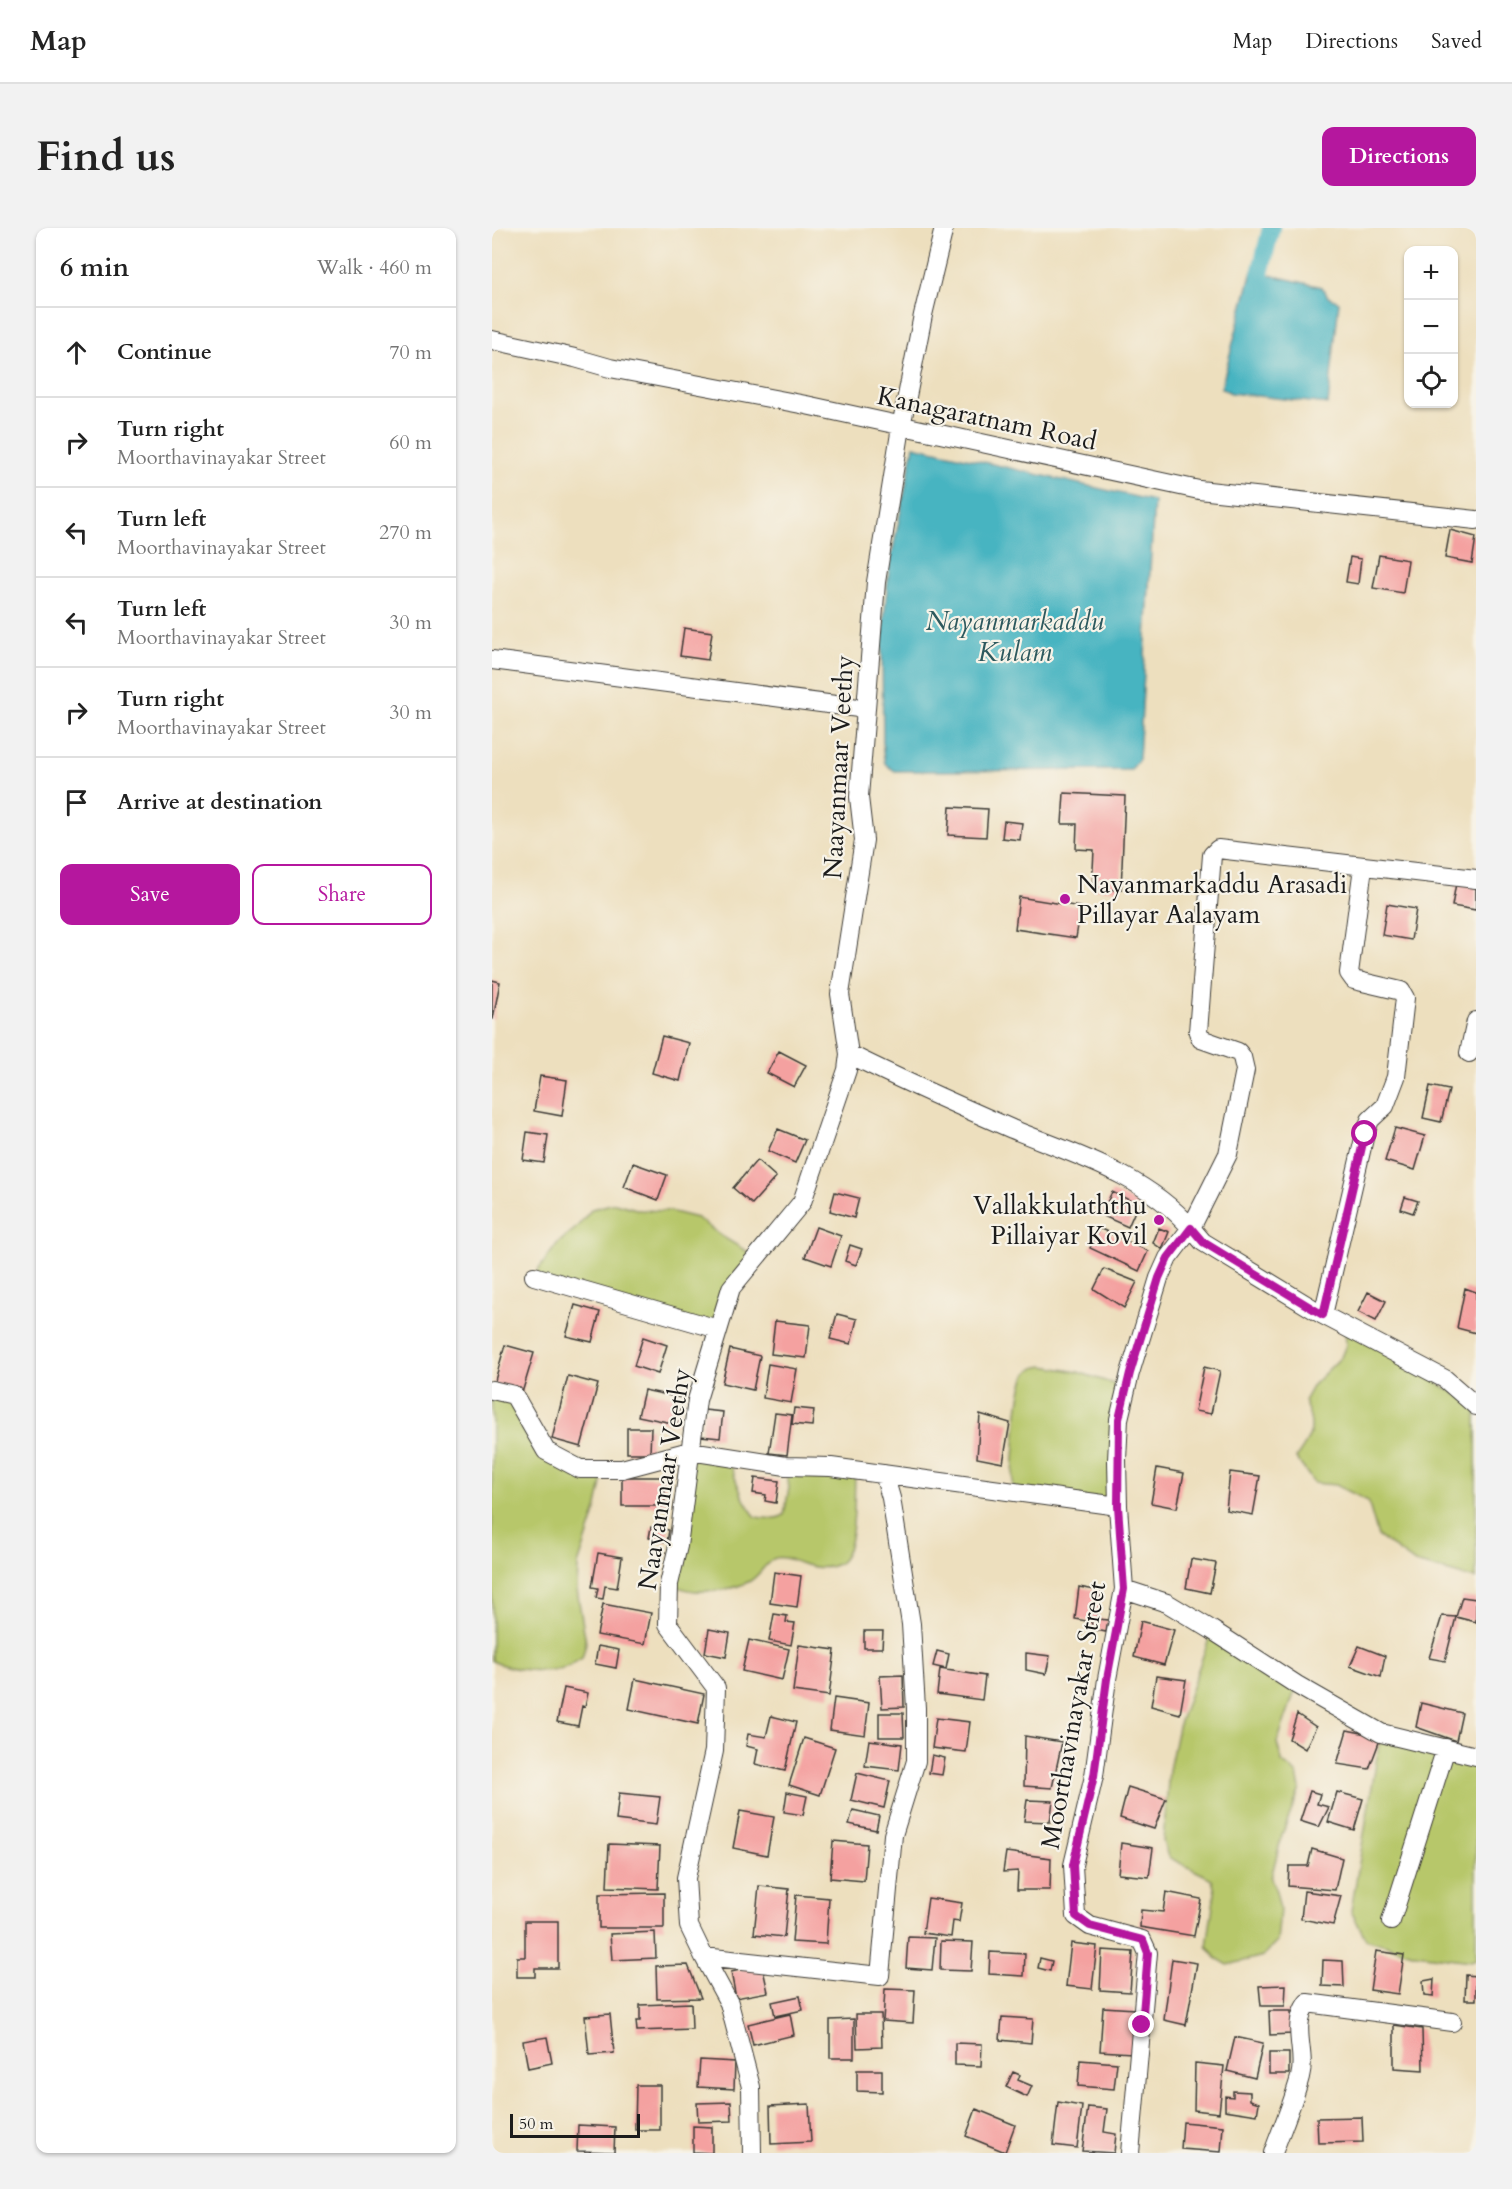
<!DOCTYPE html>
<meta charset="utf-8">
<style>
:root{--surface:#fff;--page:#f2f2f2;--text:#222;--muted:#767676;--line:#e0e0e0;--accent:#b5179e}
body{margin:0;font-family:Cardo,serif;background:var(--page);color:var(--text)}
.controls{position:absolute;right:18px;top:18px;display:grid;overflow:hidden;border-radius:12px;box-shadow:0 2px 4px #0004}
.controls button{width:54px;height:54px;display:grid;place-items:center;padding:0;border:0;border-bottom:2px solid var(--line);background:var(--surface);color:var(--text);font:30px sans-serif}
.scale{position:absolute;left:18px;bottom:15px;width:130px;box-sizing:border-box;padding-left:6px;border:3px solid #1c1c1c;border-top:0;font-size:16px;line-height:21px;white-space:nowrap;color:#1c1c1c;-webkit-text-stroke:4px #f7f3e8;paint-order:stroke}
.stop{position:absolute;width:18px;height:18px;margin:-14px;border:4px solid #b5179e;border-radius:50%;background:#fff}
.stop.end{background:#b5179e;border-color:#fff;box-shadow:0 2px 6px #0008}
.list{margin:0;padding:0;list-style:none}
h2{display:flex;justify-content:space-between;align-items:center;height:78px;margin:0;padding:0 24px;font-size:26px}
h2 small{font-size:20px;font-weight:400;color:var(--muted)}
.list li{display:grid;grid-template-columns:39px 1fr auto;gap:18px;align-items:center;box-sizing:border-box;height:90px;padding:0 24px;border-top:2px solid var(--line)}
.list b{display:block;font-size:22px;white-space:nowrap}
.list p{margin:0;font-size:20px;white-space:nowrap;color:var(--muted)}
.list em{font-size:20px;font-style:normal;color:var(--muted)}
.actions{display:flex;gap:12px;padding:18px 24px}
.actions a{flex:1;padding:14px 0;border:2px solid var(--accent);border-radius:12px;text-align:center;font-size:21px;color:var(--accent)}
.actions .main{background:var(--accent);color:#fff}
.icon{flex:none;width:33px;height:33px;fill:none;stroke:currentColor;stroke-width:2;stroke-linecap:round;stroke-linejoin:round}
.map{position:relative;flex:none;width:984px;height:1925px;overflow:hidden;border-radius:12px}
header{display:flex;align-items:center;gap:36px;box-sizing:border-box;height:84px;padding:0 30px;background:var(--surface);border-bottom:2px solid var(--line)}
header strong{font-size:28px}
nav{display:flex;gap:33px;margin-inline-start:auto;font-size:21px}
.intro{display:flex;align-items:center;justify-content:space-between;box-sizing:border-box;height:144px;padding:0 36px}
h1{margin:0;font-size:42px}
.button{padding:15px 27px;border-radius:12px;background:var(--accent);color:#fff;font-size:21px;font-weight:700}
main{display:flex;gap:36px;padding:0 36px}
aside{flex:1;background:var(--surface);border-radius:12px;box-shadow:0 2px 4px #0004}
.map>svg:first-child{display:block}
.green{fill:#b7c76a;stroke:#6a7243;stroke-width:1.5}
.water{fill:#46b4c1;stroke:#31686e;stroke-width:1.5}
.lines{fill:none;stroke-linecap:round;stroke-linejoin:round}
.canal{stroke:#46b4c1;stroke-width:18}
.building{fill:#f4a1a0}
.minor-casing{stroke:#3b3934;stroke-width:20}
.minor{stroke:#fff;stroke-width:18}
.route{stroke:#b5179e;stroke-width:8}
.poi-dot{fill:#b5179e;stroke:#f7f3e8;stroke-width:2}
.labels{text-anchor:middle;stroke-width:4.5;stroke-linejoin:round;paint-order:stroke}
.street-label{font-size:26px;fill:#1c1c1c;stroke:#f7f3e8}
.poi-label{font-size:26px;fill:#1c1c1c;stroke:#f7f3e8;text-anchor:start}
.water-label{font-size:27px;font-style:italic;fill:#2d595e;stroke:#f7f3e8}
</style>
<header>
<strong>Map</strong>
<nav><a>Map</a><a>Directions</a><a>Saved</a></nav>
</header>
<div class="intro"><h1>Find us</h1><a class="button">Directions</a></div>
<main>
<aside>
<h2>6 min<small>Walk · 460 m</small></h2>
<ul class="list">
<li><svg class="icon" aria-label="ahead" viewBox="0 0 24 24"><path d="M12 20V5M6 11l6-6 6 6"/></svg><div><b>Continue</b></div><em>70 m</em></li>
<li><svg class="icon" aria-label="right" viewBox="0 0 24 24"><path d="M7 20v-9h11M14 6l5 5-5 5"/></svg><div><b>Turn right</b><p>Moorthavinayakar Street</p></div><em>60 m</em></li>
<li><svg class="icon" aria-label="left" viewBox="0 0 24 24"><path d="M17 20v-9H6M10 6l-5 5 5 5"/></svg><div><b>Turn left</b><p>Moorthavinayakar Street</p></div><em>270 m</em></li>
<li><svg class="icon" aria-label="left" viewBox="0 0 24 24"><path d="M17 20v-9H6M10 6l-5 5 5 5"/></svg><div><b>Turn left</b><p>Moorthavinayakar Street</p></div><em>30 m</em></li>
<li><svg class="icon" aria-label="right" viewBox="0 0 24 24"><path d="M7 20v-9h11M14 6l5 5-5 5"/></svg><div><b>Turn right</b><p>Moorthavinayakar Street</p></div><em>30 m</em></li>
<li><svg class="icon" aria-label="arrive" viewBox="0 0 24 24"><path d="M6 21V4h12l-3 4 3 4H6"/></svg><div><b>Arrive at destination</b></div></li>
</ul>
<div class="actions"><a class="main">Save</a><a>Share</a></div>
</aside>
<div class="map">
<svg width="984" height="1925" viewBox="0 0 984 1925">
<rect width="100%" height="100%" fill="#f7f3e8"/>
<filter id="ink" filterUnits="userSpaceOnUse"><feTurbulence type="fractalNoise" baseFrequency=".0167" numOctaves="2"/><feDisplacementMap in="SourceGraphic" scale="12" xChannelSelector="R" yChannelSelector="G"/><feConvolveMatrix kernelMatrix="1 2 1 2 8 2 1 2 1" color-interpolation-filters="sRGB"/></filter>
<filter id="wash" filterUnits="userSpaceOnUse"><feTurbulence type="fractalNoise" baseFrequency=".008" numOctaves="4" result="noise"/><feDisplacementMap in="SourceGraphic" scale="24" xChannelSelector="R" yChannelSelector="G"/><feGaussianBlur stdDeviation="1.35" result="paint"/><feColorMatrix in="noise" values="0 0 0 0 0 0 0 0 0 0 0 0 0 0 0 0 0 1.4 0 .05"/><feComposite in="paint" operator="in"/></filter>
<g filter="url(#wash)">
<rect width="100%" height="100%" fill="#eddfbe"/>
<path class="green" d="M 123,975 L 148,982 L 177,983 L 205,990 L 231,1009 L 264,1029 L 226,1101 L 42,1048 L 65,1016 L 84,1000 L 100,981 Z
M 853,1099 L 984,1178 L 984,1351 L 923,1335 L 886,1308 L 876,1273 L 844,1257 L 822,1255 L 804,1230 C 821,1205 824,1200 812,1173 L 821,1157 L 849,1129 L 854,1117 Z
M 552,1138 L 586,1144 L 634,1160 L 626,1278 L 520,1263 C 522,1238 524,1164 535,1146 C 539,1140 545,1139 552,1138 Z
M 0,1162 L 22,1167 L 54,1223 L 113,1241 L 104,1282 L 86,1337 L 85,1362 L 94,1415 L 90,1430 C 85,1433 79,1437 74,1439 C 53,1446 19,1442 0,1433 Z
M 198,1223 L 236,1230 C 244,1251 249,1272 264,1289 C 274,1291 284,1292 292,1287 L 297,1260 L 294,1238 L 363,1242 C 362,1263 365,1323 347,1335 C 334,1343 320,1339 307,1335 C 300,1332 289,1327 281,1331 C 272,1337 267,1348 258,1353 C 244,1361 219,1364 204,1363 C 195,1363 186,1359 177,1356 Z
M 720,1402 L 805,1457 L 785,1515 L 790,1534 L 805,1546 L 808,1561 L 790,1607 L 779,1650 L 784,1663 L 788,1681 L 785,1714 L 771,1728 L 736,1737 L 724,1730 L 715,1718 L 723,1664 L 720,1651 L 676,1629 L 671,1613 L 677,1542 L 686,1499 Z
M 889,1505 L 984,1533 L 984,1731 L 979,1733 L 924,1726 L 874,1711 L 859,1683 Z"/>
<path class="water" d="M 760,43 L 830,59 L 836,69 L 847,74 L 836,176 L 739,165 L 729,160 Z
M 422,218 L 662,273 L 647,531 L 639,542 L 403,543 L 393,536 L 391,524 L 390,412 L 397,341 Z"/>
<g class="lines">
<path class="canal" d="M 768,46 L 779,0"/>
</g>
<g id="blocks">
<path class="building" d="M 958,302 L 984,309 L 980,335 L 953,330 Z
M 887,327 L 916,332 L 911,365 L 881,360 Z
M 858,329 L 869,331 L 866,356 L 854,354 Z
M 192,400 L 220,404 L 216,432 L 188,428 Z
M 572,565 L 633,568 L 629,662 L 600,661 L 602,622 L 584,621 L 585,596 L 570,596 Z
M 458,579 L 496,581 L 494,609 L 456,607 Z
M 512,593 L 530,595 L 528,612 L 510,610 Z
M 964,655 L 984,658 L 984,682 L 960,678 Z
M 527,669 L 589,679 L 584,710 L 523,701 Z
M 895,676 L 924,681 L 919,712 L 890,707 Z
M 0,752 L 8,754 L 1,791 L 0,791 Z
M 170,808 L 197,815 L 188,853 L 160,845 Z
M 287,823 L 314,837 L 302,859 L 275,845 Z
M 48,848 L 75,852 L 70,888 L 42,883 Z
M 938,858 L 957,862 L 949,894 L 931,890 Z
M 903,900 L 933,908 L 923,942 L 893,933 Z
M 286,901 L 313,912 L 303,935 L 276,923 Z
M 35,904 L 56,907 L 52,935 L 31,932 Z
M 265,932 L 284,949 L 260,976 L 241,960 Z
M 141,935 L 175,947 L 166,972 L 132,959 Z
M 343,964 L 367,970 L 362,990 L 338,983 Z
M 620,964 L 646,976 L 636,999 L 609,987 Z
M 913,969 L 926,973 L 921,985 L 909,981 Z
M 324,999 L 349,1008 L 339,1038 L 313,1029 Z
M 607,1000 L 656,1023 L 647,1043 L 598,1020 Z
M 667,1000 L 677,1004 L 670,1021 L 661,1015 Z
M 358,1017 L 370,1021 L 364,1037 L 353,1033 Z
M 612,1041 L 645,1054 L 632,1080 L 602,1061 Z
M 973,1060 L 984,1064 L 984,1105 L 965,1100 Z
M 876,1064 L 894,1073 L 884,1093 L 866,1084 Z
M 83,1077 L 108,1084 L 100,1114 L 74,1108 Z
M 345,1086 L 365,1091 L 359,1116 L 338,1111 Z
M 283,1093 L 318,1097 L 314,1130 L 279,1126 Z
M 151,1109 L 175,1117 L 166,1146 L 142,1138 Z
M 13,1117 L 42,1125 L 30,1165 L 2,1156 Z
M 238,1121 L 268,1128 L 261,1162 L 230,1155 Z
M 276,1136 L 305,1141 L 299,1175 L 271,1170 Z
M 712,1139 L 728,1143 L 719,1186 L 703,1183 Z
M 76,1148 L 106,1156 L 89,1219 L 60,1211 Z
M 152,1162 L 190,1170 L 185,1196 L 146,1188 Z
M 302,1180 L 322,1182 L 320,1198 L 300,1196 Z
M 212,1182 L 231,1184 L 228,1210 L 209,1208 Z
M 283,1185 L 300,1187 L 295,1227 L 277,1225 Z
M 488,1186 L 518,1195 L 511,1235 L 485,1230 Z
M 135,1200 L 159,1200 L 158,1225 L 135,1225 Z
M 665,1240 L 692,1245 L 685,1280 L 659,1275 Z
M 738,1244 L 768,1248 L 761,1287 L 734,1282 Z
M 130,1249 L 173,1249 L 173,1278 L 130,1278 Z
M 263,1250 L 287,1253 L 284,1275 L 273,1273 L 274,1267 L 261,1265 Z
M 159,1299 L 177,1302 L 175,1314 L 157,1310 Z
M 106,1325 L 130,1329 L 125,1360 L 113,1358 L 111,1371 L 104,1370 L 106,1360 L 100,1359 Z
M 699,1331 L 724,1335 L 718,1365 L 694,1360 Z
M 282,1344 L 309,1348 L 305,1379 L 278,1375 Z
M 587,1359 L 609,1363 L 606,1391 L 616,1392 L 614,1404 L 599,1401 L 600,1394 L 583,1391 Z
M 970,1369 L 984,1371 L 984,1394 L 964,1389 L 953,1433 L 937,1430 L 950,1388 L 964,1389 Z
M 111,1376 L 159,1385 L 153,1416 L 105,1407 Z
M 282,1386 L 295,1388 L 294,1394 L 303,1395 L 299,1417 L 277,1413 Z
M 649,1393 L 682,1402 L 672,1437 L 642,1429 Z
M 217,1401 L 238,1405 L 234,1429 L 213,1425 Z
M 372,1403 L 391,1403 L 390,1420 L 372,1420 Z
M 257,1412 L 297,1421 L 290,1452 L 250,1443 Z
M 307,1417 L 343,1422 L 337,1468 L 301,1463 Z
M 106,1418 L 127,1422 L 124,1440 L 103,1436 Z
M 867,1418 L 893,1428 L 889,1449 L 858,1438 Z
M 445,1423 L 457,1426 L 454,1441 L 441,1438 Z
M 534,1425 L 558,1428 L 554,1446 L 534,1442 Z
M 448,1441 L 493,1448 L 490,1472 L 445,1466 Z
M 411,1447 L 412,1479 L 390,1480 L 388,1448 Z
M 664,1448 L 694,1452 L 688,1486 L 659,1478 Z
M 143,1451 L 212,1466 L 206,1496 L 137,1481 Z
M 72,1460 L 96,1465 L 93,1479 L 90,1478 L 86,1498 L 65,1494 Z
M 342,1470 L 377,1475 L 373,1507 L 338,1502 Z
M 929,1475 L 970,1485 L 964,1513 L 924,1499 Z
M 387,1485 L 411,1485 L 412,1509 L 387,1509 Z
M 805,1486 L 824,1499 L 813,1521 L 797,1511 Z
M 279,1488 L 304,1494 L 293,1543 L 263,1536 L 266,1521 L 254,1518 L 256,1506 L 274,1509 Z
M 444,1490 L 478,1494 L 474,1524 L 440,1520 Z
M 855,1502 L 889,1509 L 877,1541 L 845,1536 Z
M 533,1508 L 570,1514 L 560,1560 L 532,1558 Z
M 312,1510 L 343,1520 L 328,1567 L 297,1557 Z
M 377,1512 L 410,1516 L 407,1542 L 373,1538 Z
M 440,1527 L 453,1530 L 450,1547 L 437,1545 Z
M 365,1545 L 398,1553 L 392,1580 L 359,1572 Z
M 636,1559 L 674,1571 L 662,1601 L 628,1590 Z
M 818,1563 L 828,1566 L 825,1576 L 837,1579 L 827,1599 L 808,1593 Z
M 295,1564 L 315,1568 L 311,1587 L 292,1584 Z
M 845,1564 L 871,1571 L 862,1602 L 836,1594 Z
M 127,1565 L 168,1569 L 164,1597 L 124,1592 Z
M 535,1572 L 561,1573 L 558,1594 L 532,1593 Z
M 361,1582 L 387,1588 L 384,1602 L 357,1596 Z
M 248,1583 L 282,1589 L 275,1627 L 241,1620 Z
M 341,1613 L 375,1616 L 372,1653 L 338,1650 Z
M 629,1615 L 661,1620 L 657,1649 L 626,1646 Z
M 117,1616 L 168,1618 L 166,1661 L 115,1659 Z
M 820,1621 L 850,1630 L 843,1662 L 796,1658 L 797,1638 L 816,1638 Z
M 514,1624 L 559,1630 L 558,1662 L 525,1662 L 526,1643 L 511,1644 Z
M 267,1658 L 297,1661 L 292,1709 L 262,1706 Z
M 812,1663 L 849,1668 L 841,1697 L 809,1691 Z
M 674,1664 L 709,1671 L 702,1708 L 648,1699 L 649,1682 L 671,1684 Z
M 172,1665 L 172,1700 L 107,1700 L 107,1666 Z
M 304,1667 L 337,1670 L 334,1716 L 300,1714 Z
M 436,1670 L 470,1675 L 467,1694 L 461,1693 L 459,1709 L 431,1705 Z
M 33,1693 L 66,1693 L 66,1740 L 43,1740 L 43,1749 L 25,1749 L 25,1729 L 33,1729 Z
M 163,1704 L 164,1730 L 120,1732 L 118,1706 Z
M 416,1709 L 443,1710 L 440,1742 L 414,1740 Z
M 449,1713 L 481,1714 L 479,1743 L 448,1742 Z
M 579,1715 L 605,1718 L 600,1761 L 574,1758 Z
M 610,1722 L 641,1724 L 638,1764 L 608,1762 Z
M 884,1723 L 912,1727 L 906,1766 L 878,1762 Z
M 498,1724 L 533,1726 L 532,1748 L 497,1746 Z
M 548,1730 L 560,1733 L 558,1743 L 546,1740 Z
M 680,1731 L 705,1735 L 694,1797 L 672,1792 Z
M 831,1732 L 851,1733 L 852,1759 L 830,1758 Z
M 196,1737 L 209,1770 L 165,1771 L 164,1738 Z
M 270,1737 L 276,1764 L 244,1770 L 239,1744 Z
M 974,1747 L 984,1748 L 984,1772 L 973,1772 Z
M 942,1751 L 941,1769 L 932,1768 L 931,1753 Z
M 794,1757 L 793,1778 L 769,1778 L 767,1758 Z
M 393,1761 L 423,1762 L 421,1795 L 391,1793 Z
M 308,1768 L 311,1782 L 283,1788 L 280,1774 Z
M 199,1775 L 200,1801 L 145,1803 L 144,1793 L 148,1793 L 148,1777 Z
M 611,1779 L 643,1781 L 640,1825 L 608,1823 Z
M 777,1783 L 799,1783 L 800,1806 L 778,1807 Z
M 118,1786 L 122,1825 L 97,1827 L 93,1788 Z
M 298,1786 L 302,1807 L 261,1817 L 256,1796 Z
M 364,1786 L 389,1786 L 390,1819 L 365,1820 Z
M 510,1789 L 541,1791 L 539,1815 L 508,1812 Z
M 362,1791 L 362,1830 L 338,1830 L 338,1792 Z
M 902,1797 L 930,1801 L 931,1842 L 902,1840 Z
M 55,1809 L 60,1835 L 36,1840 L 31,1813 Z
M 743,1809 L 771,1815 L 763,1850 L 735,1843 Z
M 463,1815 L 490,1816 L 489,1838 L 463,1837 Z
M 777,1825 L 797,1825 L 797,1846 L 777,1846 Z
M 208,1832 L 243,1834 L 242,1861 L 206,1859 Z
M 588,1832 L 625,1835 L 622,1861 L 586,1858 Z
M 703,1835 L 732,1838 L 727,1885 L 702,1882 Z
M 365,1842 L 390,1842 L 390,1864 L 365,1863 Z
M 521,1844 L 528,1847 L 526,1852 L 540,1858 L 535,1869 L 514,1859 Z
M 144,1857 L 168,1857 L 168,1902 L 143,1902 Z
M 741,1863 L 758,1864 L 758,1872 L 767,1875 L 765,1887 L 733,1882 L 733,1868 L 741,1869 Z
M 239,1874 L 240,1893 L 206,1894 L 205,1875 Z
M 566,1874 L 590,1878 L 585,1920 L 561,1917 Z
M 317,1876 L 319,1914 L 279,1916 L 278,1878 Z
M 596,1879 L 615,1881 L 612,1904 L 624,1906 L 622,1925 L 590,1923 Z
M 484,1881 L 523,1897 L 513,1924 L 474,1908 Z
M 870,1889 L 871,1914 L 826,1915 L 825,1890 Z
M 691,1894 L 731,1898 L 729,1924 L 689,1921 Z
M 86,1897 L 123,1899 L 122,1924 L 85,1923 Z
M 201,1898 L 220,1899 L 220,1925 L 201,1924 Z"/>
</g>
</g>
<g filter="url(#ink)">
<use href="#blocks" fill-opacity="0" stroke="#3b3934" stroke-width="1.5"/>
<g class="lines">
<defs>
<path id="minor" d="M 0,112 L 83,130 L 118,140 L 314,177 L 707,262 L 984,292
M 0,432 L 374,481
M 977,825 L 984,793
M 357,826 C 411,853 465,877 520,901 C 584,927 653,947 699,1000 L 736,926 L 753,842 L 750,829 L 746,824 L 709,811 L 706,804 L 720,627 L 726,621 L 984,651
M 42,1048 L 226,1101
M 831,1087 L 873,906 L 878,892 L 893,878 L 904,849 L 913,770 L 909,763 L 862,752 L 857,745 L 871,639
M 0,1162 L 22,1167 L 54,1223 L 88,1241 L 130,1241 L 198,1223 L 294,1238 L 339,1239 L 626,1278
M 632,1361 L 675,1375 L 720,1402 L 805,1457 L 889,1505 L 984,1528
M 899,1693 L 954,1520
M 212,1729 L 388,1748 L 401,1607 L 424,1533 L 424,1480 L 419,1396 L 399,1270 L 392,1246
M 260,1925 L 259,1859 L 237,1775 L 212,1729 L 197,1698 L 194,1650 L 222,1523 L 224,1460 L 176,1396 L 177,1356 L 186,1318 L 205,1172 L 239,1060 L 310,974 L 355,842 L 357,826 L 348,766 L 372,612 L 367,569 L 384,354 L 409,199 L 431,87 L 452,0
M 638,1925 L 656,1725 L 650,1712 L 598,1698 L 584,1688 L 581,1637 L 602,1548 L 615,1451 L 632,1361 L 626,1278 L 625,1232 L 627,1191 L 638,1145 L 667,1050 L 676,1030 L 699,1000 L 711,1014 L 831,1087 L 953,1151 L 984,1178
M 781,1925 C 790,1900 801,1875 808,1849 C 815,1824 798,1800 815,1775 L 960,1794"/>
</defs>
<use href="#minor" class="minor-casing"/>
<use href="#minor" class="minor"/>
</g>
</g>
<g class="lines" filter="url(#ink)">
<path class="route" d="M 650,1797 L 656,1725 L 651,1712 L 598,1698 L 584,1688 L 581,1637 L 602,1548 L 615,1451 L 632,1361 L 626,1278 L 627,1191 L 638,1145 L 667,1050 L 676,1030 L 699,1000 L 711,1014 L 831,1087 L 873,906"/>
</g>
<g class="poi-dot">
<circle cx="573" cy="671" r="6"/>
<circle cx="667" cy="992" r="6"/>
</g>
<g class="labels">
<g class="street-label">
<text transform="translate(495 190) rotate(12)" y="9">Kanagaratnam Road</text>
<text transform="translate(346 539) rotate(-87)" y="9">Naayanmaar Veethy</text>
<text transform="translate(172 1251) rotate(-81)" y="9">Naayanmaar Veethy</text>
<text transform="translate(581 1487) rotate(-80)" y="9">Moorthavinayakar Street</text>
</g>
<g class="poi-label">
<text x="585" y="665">Nayanmarkaddu Arasadi<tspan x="585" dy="30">Pillayar Aalayam</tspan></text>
<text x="655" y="986" text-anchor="end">Vallakkulaththu<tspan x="655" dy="30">Pillaiyar Kovil</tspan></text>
</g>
<g class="water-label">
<text x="523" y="402">Nayanmarkaddu<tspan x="523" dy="31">Kulam</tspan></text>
</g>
</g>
</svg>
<div class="controls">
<button>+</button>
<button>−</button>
<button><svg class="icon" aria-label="locate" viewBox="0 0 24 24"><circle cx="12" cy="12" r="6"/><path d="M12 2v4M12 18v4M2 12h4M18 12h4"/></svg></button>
</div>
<div class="scale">50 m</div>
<div class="stop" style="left:873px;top:906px"></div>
<div class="stop end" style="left:650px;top:1797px"></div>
</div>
</main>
